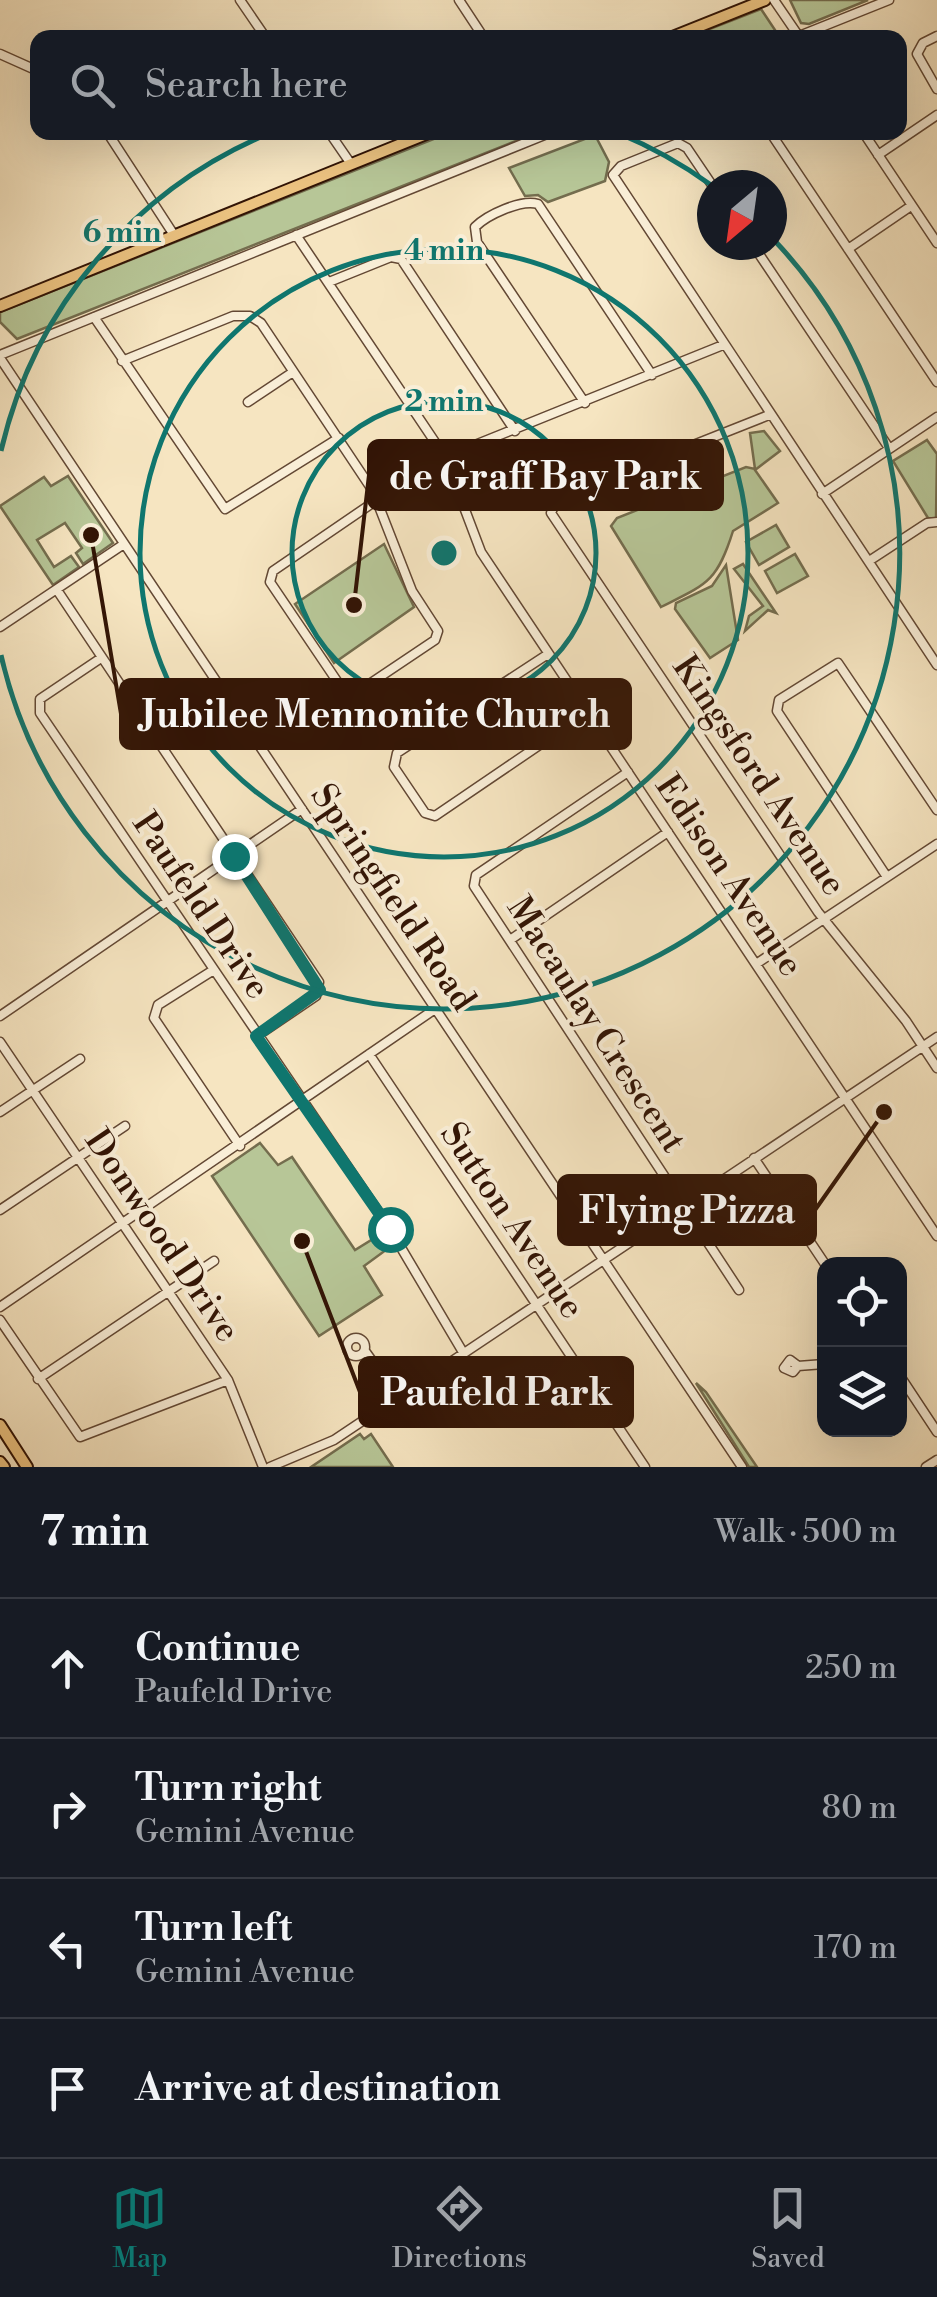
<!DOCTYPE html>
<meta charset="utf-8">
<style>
:root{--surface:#171b24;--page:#20242c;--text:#f1f3f6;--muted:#9ea1a6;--line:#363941;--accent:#0f766e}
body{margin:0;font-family:"Libre Bodoni",serif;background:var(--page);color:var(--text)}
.controls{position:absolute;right:30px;bottom:30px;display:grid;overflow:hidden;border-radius:20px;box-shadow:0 10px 40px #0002}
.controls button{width:90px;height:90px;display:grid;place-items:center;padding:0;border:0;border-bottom:2px solid var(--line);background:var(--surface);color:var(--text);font:50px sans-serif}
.compass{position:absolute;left:697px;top:170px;width:90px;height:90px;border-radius:50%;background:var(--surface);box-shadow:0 10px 40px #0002;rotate:209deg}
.stop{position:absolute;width:30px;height:30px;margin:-22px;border:8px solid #0f766e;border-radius:50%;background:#fff}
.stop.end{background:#0f766e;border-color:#fff;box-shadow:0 2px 10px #0008}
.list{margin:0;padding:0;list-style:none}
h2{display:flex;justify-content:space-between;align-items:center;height:130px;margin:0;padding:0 40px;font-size:42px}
h2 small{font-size:32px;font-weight:400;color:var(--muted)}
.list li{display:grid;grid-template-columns:65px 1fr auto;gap:30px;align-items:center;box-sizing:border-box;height:140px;padding:0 40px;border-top:2px solid var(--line)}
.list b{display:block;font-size:38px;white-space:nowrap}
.list p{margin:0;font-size:32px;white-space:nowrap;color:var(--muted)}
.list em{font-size:32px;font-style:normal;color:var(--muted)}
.icon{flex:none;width:55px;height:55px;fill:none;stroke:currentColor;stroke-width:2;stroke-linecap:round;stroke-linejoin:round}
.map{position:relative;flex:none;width:937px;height:1467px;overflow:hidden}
.search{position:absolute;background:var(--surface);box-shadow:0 10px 40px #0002;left:30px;right:30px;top:30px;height:110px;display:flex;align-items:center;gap:25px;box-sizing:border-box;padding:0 35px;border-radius:20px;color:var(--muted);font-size:38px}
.sheet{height:690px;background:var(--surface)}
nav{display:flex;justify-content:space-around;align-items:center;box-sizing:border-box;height:140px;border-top:2px solid var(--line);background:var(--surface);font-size:28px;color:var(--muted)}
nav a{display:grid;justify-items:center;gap:5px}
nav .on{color:var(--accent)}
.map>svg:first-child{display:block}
.green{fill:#b7c697;stroke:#746d4e;stroke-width:2.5}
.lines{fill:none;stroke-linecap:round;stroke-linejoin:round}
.minor-casing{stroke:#634834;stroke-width:11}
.major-casing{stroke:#321405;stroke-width:14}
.minor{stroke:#f9eed7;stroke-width:8}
.major{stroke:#ebc280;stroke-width:10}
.route{stroke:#0f766e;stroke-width:12}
.ring{fill:none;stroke:#0f766e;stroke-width:5}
.labels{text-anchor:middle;stroke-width:8;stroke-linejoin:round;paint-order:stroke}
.street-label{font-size:35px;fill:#321405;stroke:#f9eed7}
.centre{fill:#0f766e;stroke:#f9eed7;stroke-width:5}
.ring-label{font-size:30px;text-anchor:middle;font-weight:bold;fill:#0f766e;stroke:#f9eed7;stroke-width:8;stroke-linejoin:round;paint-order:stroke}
.leader{fill:none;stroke:#321405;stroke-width:4}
.callout-dot{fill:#321405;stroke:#f9eed7;stroke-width:4}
.callout{fill:#321405;stroke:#321405;stroke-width:4}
.callout-label{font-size:38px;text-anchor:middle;font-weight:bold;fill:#fff}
</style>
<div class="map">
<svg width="937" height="1467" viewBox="0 0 937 1467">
<rect width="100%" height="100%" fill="#f6e5c1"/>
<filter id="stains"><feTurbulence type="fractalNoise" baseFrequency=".002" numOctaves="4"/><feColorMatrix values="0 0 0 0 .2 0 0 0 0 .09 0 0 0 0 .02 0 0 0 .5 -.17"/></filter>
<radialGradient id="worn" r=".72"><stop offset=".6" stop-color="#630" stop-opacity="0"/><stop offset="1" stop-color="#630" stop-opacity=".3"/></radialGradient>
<path class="green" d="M 790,0 L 868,0 L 809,24 L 801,23 Z
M 761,9 L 779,36 L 689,37 Z
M 451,132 L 536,133 L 17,339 L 0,322 L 0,312 Z
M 595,135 L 609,162 L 605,181 L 548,202 L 538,195 L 525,196 L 509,168 Z
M 764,431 L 780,451 L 755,470 L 778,503 L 733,531 C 717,582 707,584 661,607 L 611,526 L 617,518 L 746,467 L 755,469 L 750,433 Z
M 927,440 L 937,454 L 936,519 L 928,518 L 893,461 Z
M 68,476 L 113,543 L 83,564 L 76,553 L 82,548 L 65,523 L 37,540 L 54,567 L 71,556 L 79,567 L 53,585 L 0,506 L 44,477 L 51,486 Z
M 776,525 L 789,547 L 759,565 L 746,542 Z
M 384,544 L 414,607 L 334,663 L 295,604 Z
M 795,554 L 808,576 L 777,593 L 765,571 Z
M 743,564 L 776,613 L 768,610 L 745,631 L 749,616 L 763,606 L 734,569 Z
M 726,565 L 738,640 L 710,658 L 675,609 L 676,603 L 712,586 Z
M 260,1143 L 278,1165 L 292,1157 L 355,1250 L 381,1234 L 390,1247 L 364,1266 L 382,1295 L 319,1336 L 212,1176 Z
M 696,1383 L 706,1392 L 757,1467 L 749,1467 Z
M 360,1434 L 364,1439 L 371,1434 L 393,1467 L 311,1467 Z"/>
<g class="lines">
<defs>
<path id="minor" d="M 240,0 L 266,38
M 459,0 L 484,38
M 774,0 L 800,38
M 937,36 L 923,43 L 917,54 L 937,89
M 794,38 L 889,0
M 0,54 L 38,71
M 107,132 L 174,235
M 329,132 L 351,164
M 770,132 L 937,382
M 863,132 L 937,243
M 878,155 L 937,115
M 712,185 L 687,148 L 678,143 L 621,166 L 613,175 L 937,665
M 296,235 L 445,457 L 481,552 L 937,1236
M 753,245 L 889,448
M 848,249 L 911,206
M 329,282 L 391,257 L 401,259 L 515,431
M 94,317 L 225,509 L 339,438
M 0,355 L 552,132
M 0,358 L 742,1467
M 122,361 L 233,316 L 250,316 L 261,323 L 375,494 L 380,509 L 412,591 L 438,631 L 435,640 L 353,695 L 343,690 L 270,582 L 273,571 L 371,504 L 382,498 L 445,457 L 723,345
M 248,402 L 293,372
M 585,403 L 477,242 L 475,227 C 487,215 521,199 538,204 L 652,375
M 769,415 L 557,499 L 551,513 L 818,912 L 906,1021 L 937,1068
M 822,494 L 937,417
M 869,561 L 927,523 L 937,522
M 57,590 L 319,982 L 316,996 L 257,1036
M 0,627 L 124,544
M 548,654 L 397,753 L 394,767 L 425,813 L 435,816 L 588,712
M 101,658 L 40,699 L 40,713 L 390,1229 L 464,1354
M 628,772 L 476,875 L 474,886 L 739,1290
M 887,877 L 777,711 L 779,700 L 838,663 L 937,810
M 510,940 L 668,832
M 756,964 L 937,844
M 212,971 L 158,1005 L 154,1018 L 240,1146
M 0,1016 L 302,809
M 0,1042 L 228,1380 L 263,1467
M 369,1054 L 645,1467
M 0,1112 L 80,1059
M 754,1158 L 825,1264
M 0,1210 L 125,1126
M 0,1307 L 435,1009
M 0,1320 L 80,1437 L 228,1380
M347 1347a9 9 0 1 1 18 0a9 9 0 1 1-18 0Z
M 365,1351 L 398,1397
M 798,1366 L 790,1360 L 784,1368 L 793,1372 L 798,1366 L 824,1364
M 900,1376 L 937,1432
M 38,1379 L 214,1261
M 270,1467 L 334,1440 L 937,1037
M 926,1467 L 937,1460"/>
<path id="major" d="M 670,38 L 765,0
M 0,306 L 431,132
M 0,1425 L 27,1467
M 0,1462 L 4,1467"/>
</defs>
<use href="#minor" class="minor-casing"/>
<use href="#major" class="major-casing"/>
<use href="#minor" class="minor"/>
<use href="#major" class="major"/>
</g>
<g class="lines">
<path class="route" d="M 234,856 L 320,990 L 256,1036 L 390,1229"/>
</g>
<g class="ring">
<circle cx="444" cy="553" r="152"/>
<circle cx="444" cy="553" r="304"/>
<path d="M1 451A455 455 0 0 1 270 133M618 133A455 455 0 0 1 711 185M774 240A455 455 0 1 1 1 655"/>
</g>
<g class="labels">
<g class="street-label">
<text transform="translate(760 775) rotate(56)" y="12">Kingsford Avenue</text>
<text transform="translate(730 875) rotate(56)" y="12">Edison Avenue</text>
<text transform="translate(394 897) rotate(56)" y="12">Springfield Road</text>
<text transform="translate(202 905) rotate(56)" y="12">Paufeld Drive</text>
<text transform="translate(597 1024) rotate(57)" y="12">Macaulay Crescent</text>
<text transform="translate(513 1220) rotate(56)" y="12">Sutton Avenue</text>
<text transform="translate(163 1235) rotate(56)" y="12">Donwood Drive</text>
</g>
</g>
<circle cx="444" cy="553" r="15" class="centre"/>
<g class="ring-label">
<text x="122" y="242">6 min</text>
<text x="444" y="260">4 min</text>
<text x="444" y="411">2 min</text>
</g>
<path class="leader" d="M354 605L369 475M91 535L121 714M884 1112L815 1210M302 1241L360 1392"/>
<g class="callout-dot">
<circle cx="354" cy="605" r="10"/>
<circle cx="91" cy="535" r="10"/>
<circle cx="884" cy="1112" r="10"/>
<circle cx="302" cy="1241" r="10"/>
</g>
<g class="callout">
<rect x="369" y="441" width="353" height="68" rx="10"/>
<rect x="121" y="680" width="509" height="68" rx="10"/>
<rect x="559" y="1176" width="256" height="68" rx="10"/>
<rect x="360" y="1358" width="272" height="68" rx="10"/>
</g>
<g class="callout-label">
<text x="545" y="489">de Graff Bay Park</text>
<text x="376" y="727">Jubilee Mennonite Church</text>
<text x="687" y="1223">Flying Pizza</text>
<text x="496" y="1405">Paufeld Park</text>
</g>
<rect width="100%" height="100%" filter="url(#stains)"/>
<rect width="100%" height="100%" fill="url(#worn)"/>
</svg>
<div class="controls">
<button><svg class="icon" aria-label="locate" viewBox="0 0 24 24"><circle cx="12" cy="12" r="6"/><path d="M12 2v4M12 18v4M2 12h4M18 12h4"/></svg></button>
<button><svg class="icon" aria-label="layers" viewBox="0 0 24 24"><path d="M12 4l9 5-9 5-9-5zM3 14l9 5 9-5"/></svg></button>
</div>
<svg class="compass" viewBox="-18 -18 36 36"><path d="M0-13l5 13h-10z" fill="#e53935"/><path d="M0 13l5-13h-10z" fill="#9ea1a6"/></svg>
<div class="stop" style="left:390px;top:1229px"></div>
<div class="stop end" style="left:234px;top:856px"></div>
<div class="search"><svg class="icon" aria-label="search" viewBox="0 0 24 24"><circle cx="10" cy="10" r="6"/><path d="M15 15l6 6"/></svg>Search here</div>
</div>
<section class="sheet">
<h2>7 min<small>Walk · 500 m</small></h2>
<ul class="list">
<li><svg class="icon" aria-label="ahead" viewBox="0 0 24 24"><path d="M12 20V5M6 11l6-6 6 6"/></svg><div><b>Continue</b><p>Paufeld Drive</p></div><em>250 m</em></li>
<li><svg class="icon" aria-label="right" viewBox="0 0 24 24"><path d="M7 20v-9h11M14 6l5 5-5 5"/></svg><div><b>Turn right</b><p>Gemini Avenue</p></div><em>80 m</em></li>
<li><svg class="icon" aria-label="left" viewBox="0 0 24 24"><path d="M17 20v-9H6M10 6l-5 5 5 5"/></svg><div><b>Turn left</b><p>Gemini Avenue</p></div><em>170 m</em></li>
<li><svg class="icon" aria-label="arrive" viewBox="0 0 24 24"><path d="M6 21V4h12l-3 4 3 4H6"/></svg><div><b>Arrive at destination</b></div></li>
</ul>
</section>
<nav>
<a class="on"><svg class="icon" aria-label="map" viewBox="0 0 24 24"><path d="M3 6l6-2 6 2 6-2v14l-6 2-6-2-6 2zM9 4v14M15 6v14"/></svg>Map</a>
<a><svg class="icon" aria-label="directions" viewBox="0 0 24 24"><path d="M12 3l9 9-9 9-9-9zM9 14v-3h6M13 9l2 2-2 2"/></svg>Directions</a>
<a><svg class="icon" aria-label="saved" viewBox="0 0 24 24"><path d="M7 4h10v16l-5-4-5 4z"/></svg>Saved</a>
</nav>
